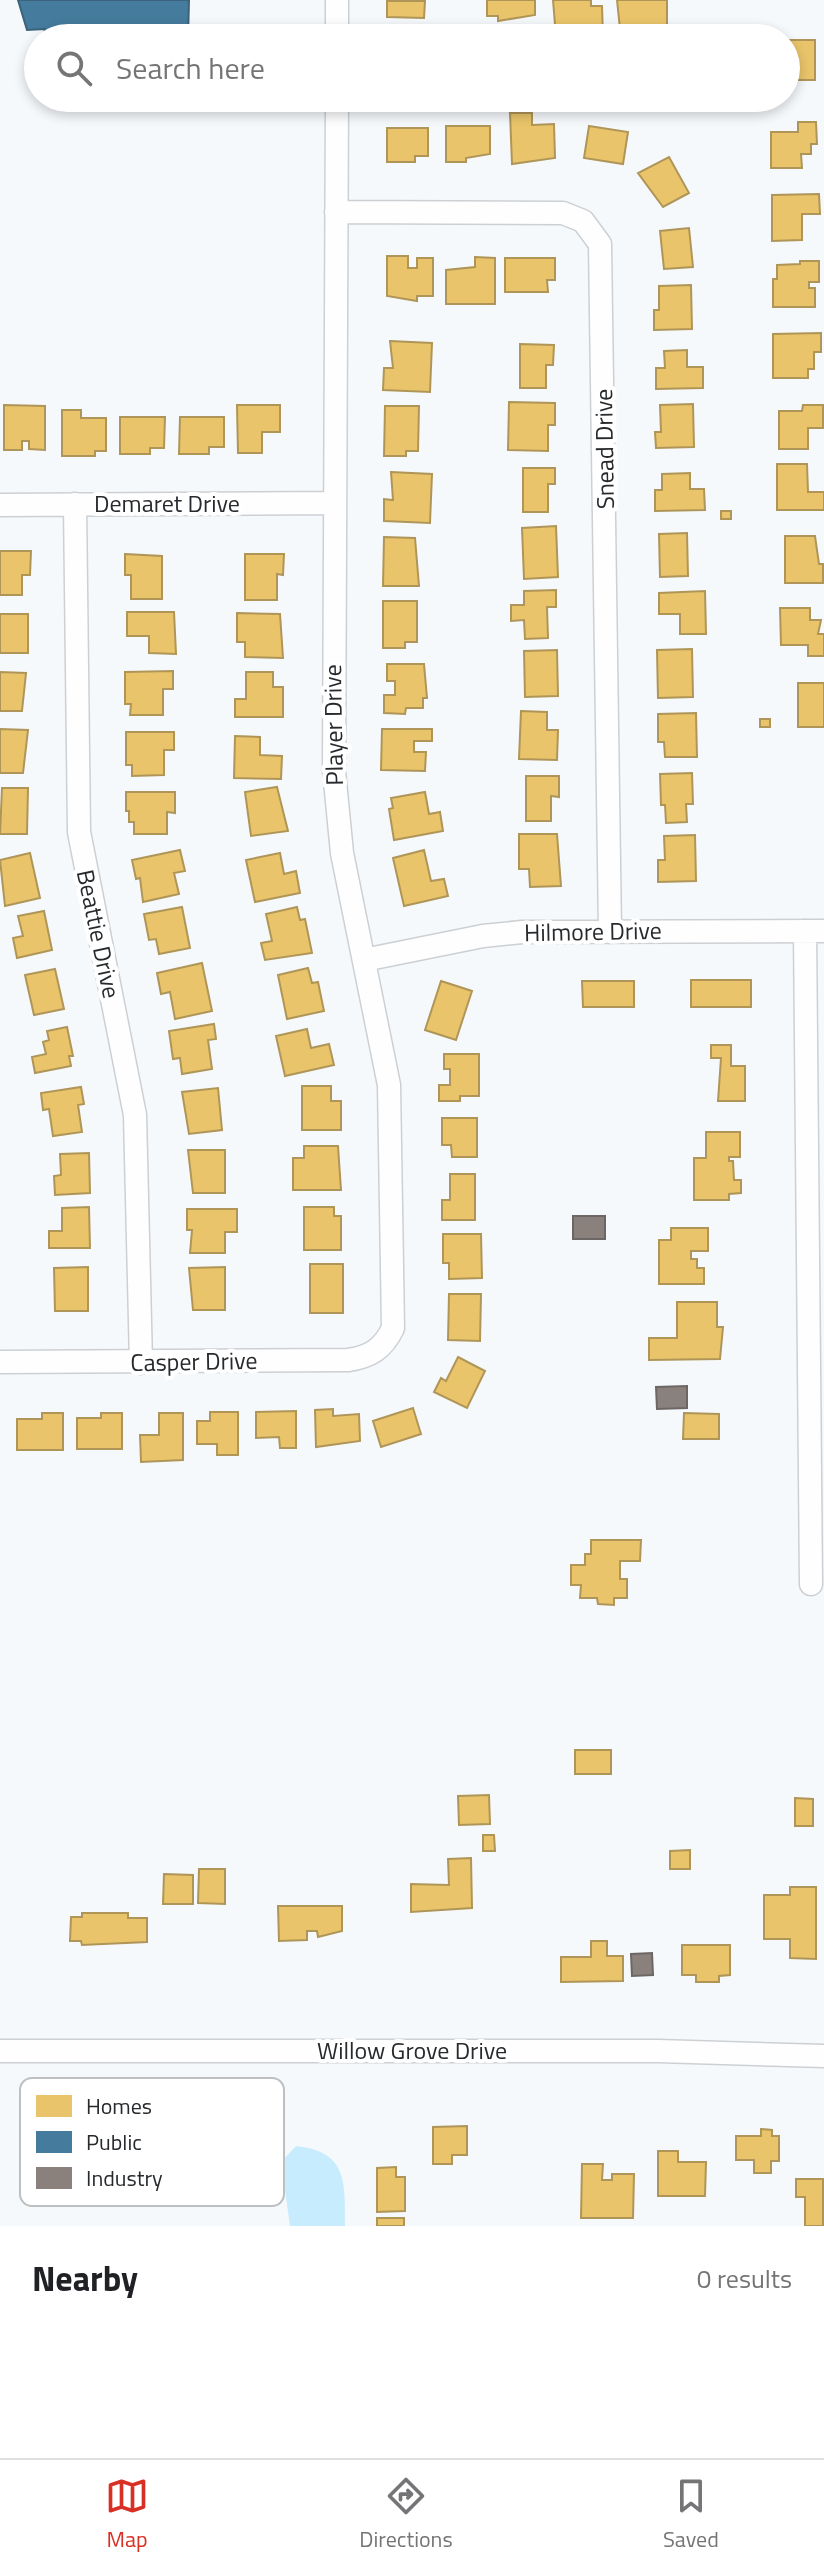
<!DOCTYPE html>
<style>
:root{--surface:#fff;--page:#f2f2f2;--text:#202124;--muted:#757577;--line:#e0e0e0;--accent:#d93025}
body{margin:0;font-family:"Titillium Web",sans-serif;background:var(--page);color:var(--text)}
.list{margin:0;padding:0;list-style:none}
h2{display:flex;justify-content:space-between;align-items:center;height:104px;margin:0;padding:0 32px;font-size:34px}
h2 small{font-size:26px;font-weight:400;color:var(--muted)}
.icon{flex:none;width:44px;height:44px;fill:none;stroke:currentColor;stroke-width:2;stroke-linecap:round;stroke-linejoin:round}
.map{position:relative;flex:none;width:824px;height:2226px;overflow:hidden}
.search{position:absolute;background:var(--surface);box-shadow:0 4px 12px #0003;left:24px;right:24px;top:24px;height:88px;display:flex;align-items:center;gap:20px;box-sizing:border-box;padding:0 28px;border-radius:44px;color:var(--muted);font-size:30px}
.sheet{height:232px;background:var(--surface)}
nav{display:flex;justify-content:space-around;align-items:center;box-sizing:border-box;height:112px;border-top:2px solid var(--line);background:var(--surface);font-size:22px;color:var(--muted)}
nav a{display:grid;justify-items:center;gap:4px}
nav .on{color:var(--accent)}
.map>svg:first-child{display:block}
.water{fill:#c6ecfe}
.homes{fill:#e9c46a;stroke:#af9658;stroke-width:2}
.public{fill:#457b9d;stroke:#3c637b;stroke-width:2}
.industry{fill:#8a817c;stroke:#6c6764;stroke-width:2}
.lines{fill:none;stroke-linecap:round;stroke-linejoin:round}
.street-casing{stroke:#cdd0d3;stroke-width:25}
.street{stroke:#fefeff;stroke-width:22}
.labels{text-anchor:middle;stroke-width:8;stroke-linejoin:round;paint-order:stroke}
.street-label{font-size:24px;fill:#272a2d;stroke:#fff}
.key{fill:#fff;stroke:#bebfc0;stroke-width:2}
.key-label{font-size:22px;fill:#272a2d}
</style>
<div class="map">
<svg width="824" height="2226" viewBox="0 0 824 2226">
<rect width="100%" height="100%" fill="#f6f9fc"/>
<path class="water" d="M 296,2146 C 348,2152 345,2182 345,2226 L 290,2226 L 281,2162 Z"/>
<path class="homes" d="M 487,0 L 535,0 L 535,15 L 498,21 L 498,16 L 487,16 Z
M 553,0 L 591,0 L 591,6 L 602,6 L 603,37 L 556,37 Z
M 617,0 L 667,0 L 667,29 L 656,29 L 656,34 L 620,29 Z
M 387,1 L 425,1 L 424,18 L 387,17 Z
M 385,35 L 431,36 L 431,38 L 385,38 Z
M 786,40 L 815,40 L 815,80 L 786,80 Z
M 510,113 L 532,113 L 532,125 L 554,124 L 555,158 L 512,164 Z
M 798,122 L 816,122 L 817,144 L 811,144 L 811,154 L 801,154 L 802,168 L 771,168 L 771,132 L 798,132 Z
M 446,126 L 490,126 L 490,154 L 466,158 L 466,162 L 446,162 Z
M 589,126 L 628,132 L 623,164 L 584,158 Z
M 387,128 L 428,128 L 428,156 L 415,156 L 415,162 L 387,162 Z
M 669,157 L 689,193 L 663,207 L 638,173 Z
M 819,194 L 820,214 L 802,214 L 802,240 L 772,241 L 772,195 Z
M 689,228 L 693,267 L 664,269 L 660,231 Z
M 387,256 L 408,256 L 408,268 L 417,268 L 417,258 L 433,258 L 433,296 L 417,296 L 417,301 L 387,296 Z
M 475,257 L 495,258 L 495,304 L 446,304 L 446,270 L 475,267 Z
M 505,258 L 555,258 L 555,280 L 547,280 L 548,292 L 505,292 Z
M 800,261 L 819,261 L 819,282 L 809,282 L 809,288 L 815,288 L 815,307 L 773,307 L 773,279 L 777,279 L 777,265 L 800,264 Z
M 691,285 L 692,329 L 654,330 L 654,310 L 659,310 L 659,286 Z
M 821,333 L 821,352 L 814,352 L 814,369 L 808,369 L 808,378 L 773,378 L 773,334 Z
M 390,341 L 432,343 L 430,392 L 383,390 L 384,368 L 393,368 Z
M 520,344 L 554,345 L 553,365 L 546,365 L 546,388 L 520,388 Z
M 687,350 L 687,367 L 703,367 L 703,388 L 656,389 L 656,368 L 665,368 L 664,351 Z
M 509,402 L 555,403 L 555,425 L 548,425 L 548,451 L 508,450 Z
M 693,404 L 694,447 L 656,448 L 655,432 L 661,432 L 660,405 Z
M 4,405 L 45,406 L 45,450 L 29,449 L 29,441 L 22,441 L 22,450 L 4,450 Z
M 237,405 L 280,405 L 280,432 L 262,432 L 262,453 L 238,453 Z
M 803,405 L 823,405 L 823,428 L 808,428 L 808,449 L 779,449 L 779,411 L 802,411 Z
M 385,406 L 419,406 L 418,451 L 406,451 L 406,456 L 384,456 Z
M 62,410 L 81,410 L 81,418 L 106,418 L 106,451 L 95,451 L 95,456 L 62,456 Z
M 120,417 L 165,417 L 164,448 L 150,448 L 150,454 L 120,454 Z
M 180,417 L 224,417 L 224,447 L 209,447 L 209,454 L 179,454 Z
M 777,464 L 807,464 L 808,492 L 824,492 L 824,510 L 777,510 Z
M 523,468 L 555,468 L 555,484 L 548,484 L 548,512 L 523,512 Z
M 391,472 L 432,474 L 430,523 L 384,521 L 384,499 L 393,500 Z
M 690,473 L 690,489 L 704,489 L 705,510 L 655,511 L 655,490 L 662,490 L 662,474 Z
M 721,511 L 731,511 L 731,519 L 721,519 Z
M 556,526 L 558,577 L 524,579 L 522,528 Z
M 687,533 L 688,576 L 660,577 L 659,534 Z
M 785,536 L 815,536 L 819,564 L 823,564 L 823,583 L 785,583 Z
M 384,537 L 415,538 L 419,586 L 383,586 Z
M 0,551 L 31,551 L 30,575 L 22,575 L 22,595 L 0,595 Z
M 125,554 L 162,556 L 162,599 L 131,599 L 131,575 L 125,575 Z
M 245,554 L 284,554 L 283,575 L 277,574 L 277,600 L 245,600 Z
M 556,590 L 556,607 L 547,607 L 548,638 L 525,639 L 524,620 L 511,621 L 511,605 L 524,605 L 524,591 Z
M 705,591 L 706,634 L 680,634 L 680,614 L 659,614 L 659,593 Z
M 383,601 L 417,601 L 417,642 L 405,642 L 405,648 L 383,648 Z
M 780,608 L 810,608 L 810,620 L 821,620 L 818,634 L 824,634 L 824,656 L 808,656 L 808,645 L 781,645 Z
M 127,612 L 174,612 L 176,654 L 149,653 L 149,636 L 127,636 Z
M 237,613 L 280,614 L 283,658 L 245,657 L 245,642 L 237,642 Z
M 0,614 L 28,614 L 28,653 L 0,653 Z
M 692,649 L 693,697 L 658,698 L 657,650 Z
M 557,650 L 558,696 L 525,697 L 524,651 Z
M 387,664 L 424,664 L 427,698 L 423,698 L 423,708 L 406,708 L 405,714 L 384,713 L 384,695 L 395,695 L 395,681 L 387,681 Z
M 173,671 L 173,689 L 163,689 L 163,715 L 130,715 L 131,704 L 125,704 L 125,672 Z
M 0,672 L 26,673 L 22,711 L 0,711 Z
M 246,672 L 273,672 L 273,687 L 283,687 L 283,717 L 235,717 L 235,699 L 246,699 Z
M 798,683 L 824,683 L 824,727 L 798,727 Z
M 521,711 L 547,712 L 547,730 L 558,730 L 557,760 L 519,759 Z
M 696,713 L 697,757 L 665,757 L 664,742 L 658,742 L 658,714 Z
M 760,719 L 770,719 L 770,727 L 760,727 Z
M 0,729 L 28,730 L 23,773 L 0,773 Z
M 382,729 L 432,729 L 432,741 L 414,741 L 414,752 L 426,752 L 425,771 L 381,770 Z
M 126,732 L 174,732 L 174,750 L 164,750 L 164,775 L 132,776 L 132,765 L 126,765 Z
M 235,736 L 260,737 L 260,755 L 282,756 L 281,779 L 234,778 Z
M 692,773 L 693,804 L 686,804 L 687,822 L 666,823 L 665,805 L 661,805 L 660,774 Z
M 526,776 L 559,776 L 559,797 L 551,796 L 551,821 L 526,821 Z
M 277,787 L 288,831 L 251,836 L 245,792 Z
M 2,788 L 28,788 L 27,834 L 0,834 Z
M 126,792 L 175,792 L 175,813 L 167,812 L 167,834 L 134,834 L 134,822 L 129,822 L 129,811 L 126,811 Z
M 425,792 L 429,814 L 440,812 L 443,831 L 394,840 L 389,809 L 393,808 L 391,798 Z
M 519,834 L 557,834 L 561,886 L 530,887 L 529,869 L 519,869 Z
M 695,835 L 696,881 L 658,882 L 658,860 L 665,860 L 664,836 Z
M 180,850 L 185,871 L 174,873 L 179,894 L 143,902 L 140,878 L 136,879 L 132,860 Z
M 424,850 L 431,881 L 444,879 L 448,896 L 404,906 L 393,858 Z
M 30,853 L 40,898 L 5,906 L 0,860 Z
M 280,853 L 284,874 L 296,871 L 300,893 L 255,902 L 246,860 Z
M 182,907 L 190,948 L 159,954 L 156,939 L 149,940 L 144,914 Z
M 297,907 L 300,920 L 305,919 L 312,953 L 265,960 L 261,943 L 272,941 L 266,914 Z
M 44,911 L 52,950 L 17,958 L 13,938 L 23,936 L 18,916 Z
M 202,963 L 212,1011 L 175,1019 L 170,992 L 161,994 L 157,973 Z
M 308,968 L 312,983 L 318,982 L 324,1011 L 287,1019 L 278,975 Z
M 55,969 L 64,1009 L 34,1015 L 25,975 Z
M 691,980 L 751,980 L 751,1007 L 691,1007 Z
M 441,981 L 472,991 L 456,1040 L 425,1030 Z
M 582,981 L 634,981 L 634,1007 L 583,1007 Z
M 214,1024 L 216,1039 L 208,1040 L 212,1069 L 182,1074 L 180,1058 L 173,1059 L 169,1031 Z
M 67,1027 L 73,1056 L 69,1056 L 71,1066 L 35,1073 L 32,1057 L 46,1054 L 43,1042 L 49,1040 L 47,1031 Z
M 307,1029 L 311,1048 L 329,1044 L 334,1065 L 285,1076 L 276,1036 Z
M 711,1045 L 731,1045 L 731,1066 L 745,1066 L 745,1101 L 718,1101 L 721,1058 L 711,1058 Z
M 444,1054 L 479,1054 L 479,1096 L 460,1096 L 460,1101 L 439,1101 L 439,1085 L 450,1085 L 450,1069 L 444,1069 Z
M 302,1086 L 331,1086 L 331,1101 L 341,1101 L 341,1130 L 302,1130 Z
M 81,1087 L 84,1104 L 78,1105 L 82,1132 L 53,1136 L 49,1109 L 43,1110 L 41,1093 Z
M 218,1088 L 222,1130 L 189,1134 L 182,1092 Z
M 442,1118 L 477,1118 L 477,1157 L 452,1157 L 451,1145 L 442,1145 Z
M 706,1132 L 740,1132 L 740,1157 L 729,1157 L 729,1161 L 733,1161 L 734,1180 L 741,1180 L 741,1193 L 729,1194 L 729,1200 L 694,1200 L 694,1158 L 706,1158 Z
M 304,1146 L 338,1146 L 341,1190 L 293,1190 L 293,1158 L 304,1158 Z
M 188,1150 L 225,1150 L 225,1193 L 193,1193 Z
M 89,1153 L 90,1193 L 55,1195 L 54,1176 L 61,1175 L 60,1154 Z
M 450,1174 L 475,1174 L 475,1220 L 442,1220 L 442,1200 L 450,1200 Z
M 89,1207 L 90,1248 L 49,1248 L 49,1231 L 62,1231 L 62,1208 Z
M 304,1207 L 334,1207 L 334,1216 L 341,1216 L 341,1250 L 304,1250 Z
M 187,1209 L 237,1209 L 237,1232 L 225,1232 L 225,1253 L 190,1253 L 192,1230 L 187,1230 Z
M 671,1228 L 708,1228 L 708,1251 L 691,1251 L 691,1259 L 697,1259 L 697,1268 L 704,1268 L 704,1284 L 659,1284 L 659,1240 L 671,1240 Z
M 443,1234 L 481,1234 L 482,1278 L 449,1279 L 449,1263 L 443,1263 Z
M 310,1264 L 343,1264 L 343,1313 L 310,1313 Z
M 88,1267 L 88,1311 L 55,1311 L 54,1268 Z
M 225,1267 L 225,1310 L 193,1310 L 189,1268 Z
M 449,1294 L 481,1294 L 480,1341 L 448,1340 Z
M 677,1302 L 717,1302 L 717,1327 L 723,1327 L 720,1359 L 649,1360 L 649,1338 L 677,1338 Z
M 458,1357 L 485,1371 L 467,1408 L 434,1392 L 441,1378 L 446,1381 Z
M 413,1408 L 421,1434 L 381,1447 L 373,1421 Z
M 333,1409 L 333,1416 L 359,1414 L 360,1441 L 316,1447 L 315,1410 Z
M 296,1411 L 296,1448 L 280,1448 L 279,1437 L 256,1438 L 256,1412 Z
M 210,1412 L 238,1412 L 238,1455 L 217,1455 L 217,1444 L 197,1444 L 197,1421 L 210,1421 Z
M 42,1413 L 63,1413 L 63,1450 L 17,1450 L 17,1419 L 42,1419 Z
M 101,1413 L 122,1413 L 122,1449 L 77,1449 L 77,1418 L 101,1418 Z
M 159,1413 L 183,1413 L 183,1460 L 141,1462 L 140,1435 L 159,1435 Z
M 684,1413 L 719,1414 L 719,1439 L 683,1439 Z
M 591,1540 L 641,1540 L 640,1561 L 620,1561 L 620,1579 L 627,1579 L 627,1598 L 614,1598 L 614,1605 L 598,1604 L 597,1598 L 580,1598 L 581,1585 L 571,1585 L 571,1565 L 585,1565 L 585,1554 L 591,1554 Z
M 575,1750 L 611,1750 L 611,1774 L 575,1774 Z
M 489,1795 L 490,1824 L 459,1825 L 458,1796 Z
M 795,1798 L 813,1799 L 813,1826 L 795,1826 Z
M 483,1835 L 494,1835 L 495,1851 L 483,1851 Z
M 690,1850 L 690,1869 L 670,1869 L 670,1851 Z
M 471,1858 L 472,1908 L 411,1912 L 411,1884 L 449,1885 L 448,1859 Z
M 199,1869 L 225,1869 L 225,1904 L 198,1903 Z
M 164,1874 L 193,1875 L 193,1904 L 163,1904 Z
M 790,1887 L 816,1887 L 816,1959 L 790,1958 L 790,1939 L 764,1939 L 764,1895 L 790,1895 Z
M 278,1906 L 342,1906 L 342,1931 L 318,1937 L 317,1931 L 307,1931 L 307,1940 L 279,1941 Z
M 82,1913 L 128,1913 L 128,1918 L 147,1918 L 147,1942 L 82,1945 L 81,1941 L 70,1941 L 71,1917 L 82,1917 Z
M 591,1941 L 607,1941 L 607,1956 L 623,1956 L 623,1981 L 561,1982 L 561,1957 L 591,1957 Z
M 682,1945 L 730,1945 L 730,1975 L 719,1976 L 719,1982 L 696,1982 L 696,1975 L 682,1975 Z
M 467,2126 L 467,2155 L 452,2155 L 452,2164 L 433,2164 L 433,2127 Z
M 761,2129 L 772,2130 L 772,2136 L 779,2136 L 779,2161 L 771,2161 L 771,2173 L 754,2173 L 754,2160 L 736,2160 L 736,2136 L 761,2136 Z
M 658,2151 L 678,2151 L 678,2162 L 706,2162 L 705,2196 L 658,2196 Z
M 582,2164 L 603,2164 L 602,2180 L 612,2180 L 612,2174 L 634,2174 L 633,2218 L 581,2218 Z
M 396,2167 L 396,2177 L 405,2177 L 405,2211 L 377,2212 L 377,2168 Z
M 796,2179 L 823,2179 L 823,2226 L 805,2226 L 805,2197 L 796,2197 Z
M 377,2218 L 404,2218 L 404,2226 L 377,2226 Z"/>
<path class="public" d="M 18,0 L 189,0 L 188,38 L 44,38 L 45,29 L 27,30 Z"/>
<path class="industry" d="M 573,1216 L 605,1216 L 605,1239 L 573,1239 Z
M 687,1386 L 687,1408 L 657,1409 L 656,1387 Z
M 652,1953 L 653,1975 L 632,1976 L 631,1954 Z"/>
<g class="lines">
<defs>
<path id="street" d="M 337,38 L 337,0
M 336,212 L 563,213 L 583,221 L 600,244 L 610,932
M 75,504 L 79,832 L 135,1115 L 141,1363
M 0,505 L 334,503
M 805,931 L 811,1584
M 364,960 L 483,936 L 522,932 L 824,931
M 0,1362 L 348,1360 C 370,1357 383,1349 393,1328 L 389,1085 L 342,853 L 334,771 L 337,98
M 0,2051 L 658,2051 L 824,2056"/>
</defs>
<use href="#street" class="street-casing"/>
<use href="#street" class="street"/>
</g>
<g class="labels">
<g class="street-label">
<text transform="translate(605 449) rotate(-91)" y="8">Snead Drive</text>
<text x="167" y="512">Demaret Drive</text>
<text transform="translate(334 725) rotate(-91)" y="8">Player Drive</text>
<text transform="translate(593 932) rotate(-1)" y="8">Hilmore Drive</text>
<text transform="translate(98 934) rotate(78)" y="8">Beattie Drive</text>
<text transform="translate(194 1362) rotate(-1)" y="8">Casper Drive</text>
<text x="412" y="2059">Willow Grove Drive</text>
</g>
</g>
<rect x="20" y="2078" width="264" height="128" rx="12" class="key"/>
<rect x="36" y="2095" width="36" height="22" fill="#e9c46a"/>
<rect x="36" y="2131" width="36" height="22" fill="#457b9d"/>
<rect x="36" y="2167" width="36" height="22" fill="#8a817c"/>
<g class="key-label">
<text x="86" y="2114">Homes</text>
<text x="86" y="2150">Public</text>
<text x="86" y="2186">Industry</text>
</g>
</svg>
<div class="search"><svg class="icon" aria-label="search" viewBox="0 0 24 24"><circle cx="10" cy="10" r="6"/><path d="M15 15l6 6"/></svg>Search here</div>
</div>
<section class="sheet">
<h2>Nearby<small>0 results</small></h2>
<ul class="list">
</ul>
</section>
<nav>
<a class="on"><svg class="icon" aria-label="map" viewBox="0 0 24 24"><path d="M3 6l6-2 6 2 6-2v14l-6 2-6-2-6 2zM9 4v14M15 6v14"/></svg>Map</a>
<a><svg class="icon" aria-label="directions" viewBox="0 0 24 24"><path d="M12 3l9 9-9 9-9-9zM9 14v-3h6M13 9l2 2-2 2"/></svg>Directions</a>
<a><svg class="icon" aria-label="saved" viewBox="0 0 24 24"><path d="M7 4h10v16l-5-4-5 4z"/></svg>Saved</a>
</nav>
